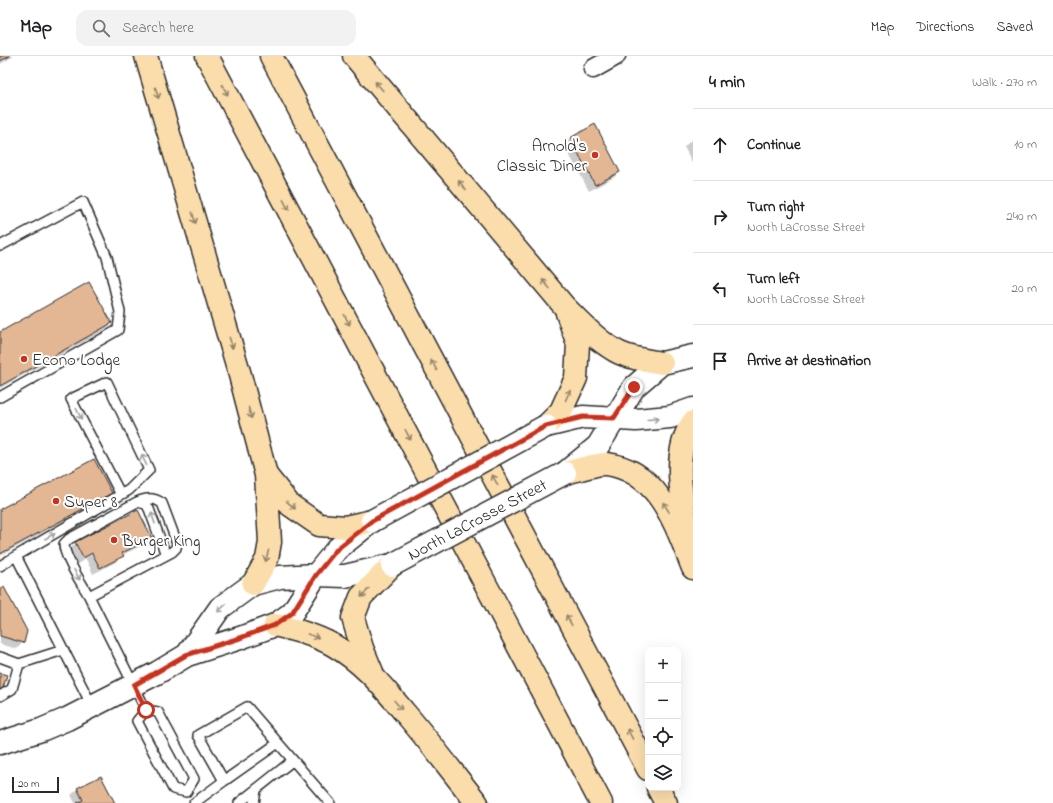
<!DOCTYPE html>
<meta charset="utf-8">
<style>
:root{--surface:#fff;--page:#f2f2f2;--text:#202124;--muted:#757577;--line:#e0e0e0}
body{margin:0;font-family:"Indie Flower",sans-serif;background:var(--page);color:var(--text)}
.controls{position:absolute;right:12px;bottom:12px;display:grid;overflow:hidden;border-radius:8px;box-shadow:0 4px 16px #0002}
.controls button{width:36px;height:36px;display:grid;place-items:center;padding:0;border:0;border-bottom:1px solid var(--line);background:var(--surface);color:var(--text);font:20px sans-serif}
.scale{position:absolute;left:12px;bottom:10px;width:47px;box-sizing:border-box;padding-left:4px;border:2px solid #2b2b2b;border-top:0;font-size:11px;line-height:14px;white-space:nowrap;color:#2b2b2b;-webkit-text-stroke:3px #fff;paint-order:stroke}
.stop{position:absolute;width:12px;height:12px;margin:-9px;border:3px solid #c8321e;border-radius:50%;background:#fff}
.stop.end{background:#c8321e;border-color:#fff;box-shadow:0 1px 4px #0008}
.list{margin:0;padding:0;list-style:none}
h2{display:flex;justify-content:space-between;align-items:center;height:52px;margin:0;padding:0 16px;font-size:17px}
h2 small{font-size:13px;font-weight:400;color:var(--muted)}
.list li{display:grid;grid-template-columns:26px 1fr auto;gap:12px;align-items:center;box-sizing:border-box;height:72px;padding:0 16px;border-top:1px solid var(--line)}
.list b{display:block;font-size:15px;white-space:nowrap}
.list p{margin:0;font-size:13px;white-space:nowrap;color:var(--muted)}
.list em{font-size:13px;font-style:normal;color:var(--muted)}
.icon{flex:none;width:22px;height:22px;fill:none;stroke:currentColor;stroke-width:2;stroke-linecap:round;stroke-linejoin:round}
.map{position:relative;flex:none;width:693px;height:747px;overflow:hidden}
header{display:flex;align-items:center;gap:24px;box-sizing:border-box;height:56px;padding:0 20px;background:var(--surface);border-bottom:1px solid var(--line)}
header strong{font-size:19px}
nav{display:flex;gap:22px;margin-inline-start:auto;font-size:14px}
.search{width:280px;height:36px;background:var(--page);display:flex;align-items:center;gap:10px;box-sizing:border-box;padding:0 14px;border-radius:12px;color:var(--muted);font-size:15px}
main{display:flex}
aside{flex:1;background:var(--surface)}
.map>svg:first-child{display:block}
.shadow{fill:#0003}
.building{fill:#e4b794;stroke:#2b2b2b}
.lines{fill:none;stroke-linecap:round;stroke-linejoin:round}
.service-casing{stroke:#2b2b2b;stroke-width:12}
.minor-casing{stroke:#2b2b2b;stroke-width:21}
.secondary-casing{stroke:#2b2b2b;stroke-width:25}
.motorway-casing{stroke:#2b2b2b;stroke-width:25}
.service{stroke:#fff;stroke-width:9}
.minor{stroke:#fff;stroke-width:18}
.secondary{stroke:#fff;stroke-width:22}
.motorway{stroke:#fbddab;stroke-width:22}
.secondary-bridge-casing{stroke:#2b2b2b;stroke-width:25;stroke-linecap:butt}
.secondary-bridge{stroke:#fff;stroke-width:22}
.oneway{stroke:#93846b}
.oneway2{stroke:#a0a0a0}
.route{stroke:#c8321e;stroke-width:5}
.poi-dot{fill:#c8321e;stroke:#fff;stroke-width:1.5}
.labels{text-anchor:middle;stroke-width:4;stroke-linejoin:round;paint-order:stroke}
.poi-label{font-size:17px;fill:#2b2b2b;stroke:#fff;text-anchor:start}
.street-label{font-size:17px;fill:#2b2b2b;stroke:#fff}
</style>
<header>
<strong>Map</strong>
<div class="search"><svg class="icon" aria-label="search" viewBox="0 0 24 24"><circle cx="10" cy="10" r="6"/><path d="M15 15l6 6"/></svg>Search here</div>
<nav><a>Map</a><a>Directions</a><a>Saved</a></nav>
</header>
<main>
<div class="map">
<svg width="693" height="747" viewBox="0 0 693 747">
<rect width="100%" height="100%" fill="#fff"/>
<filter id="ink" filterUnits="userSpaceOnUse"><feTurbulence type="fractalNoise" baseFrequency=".025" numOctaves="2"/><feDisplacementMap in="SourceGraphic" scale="8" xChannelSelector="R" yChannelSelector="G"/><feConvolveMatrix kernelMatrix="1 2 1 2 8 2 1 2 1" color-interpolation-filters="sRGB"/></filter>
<g filter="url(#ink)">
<path class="shadow" d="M 0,0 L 14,0 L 0,8 Z
M 594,70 L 619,116 L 613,122 L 589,135 L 564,89 L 570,83 Z
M 693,82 L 693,108 L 684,91 Z
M 111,267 L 105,274 L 0,332 L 0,277 Z
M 111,437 L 105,443 L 0,500 L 0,454 Z
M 151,481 L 145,488 L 122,499 L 116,506 L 93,518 L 86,503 L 77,508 L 70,493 L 76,487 Z
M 0,535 L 23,586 L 17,593 L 0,588 Z
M 78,733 L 114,747 L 75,747 L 71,739 Z"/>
<path class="building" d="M 0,0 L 10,0 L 0,5 Z
M 595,68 L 620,116 L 595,129 L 570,82 Z
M 89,226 L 112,267 L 0,330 L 0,276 Z
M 94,403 L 112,437 L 0,498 L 0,453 Z
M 138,454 L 152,482 L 122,497 L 124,500 L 100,512 L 92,497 L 83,502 L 75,486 Z
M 4,531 L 27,575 L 24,587 L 0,580 L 0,534 Z
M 0,617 L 7,619 L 2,635 L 0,634 Z
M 101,720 L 115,747 L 77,747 L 83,744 L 77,732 Z"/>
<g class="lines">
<defs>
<path id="service" d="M 0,190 L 83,146 L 107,201 L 120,256 L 118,274 L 0,341
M 137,446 C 146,442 153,441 162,447 L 177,487 L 176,492 L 172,496 L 89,540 L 146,654
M 16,500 L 129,434 L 149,414 L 107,326 L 71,343 L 121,439
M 0,510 L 16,500 L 92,650
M 89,540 C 82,528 64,501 64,488 L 69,483 L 137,446 L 146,448 L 149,453 L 166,499
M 0,601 L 19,608 L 63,594
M 0,640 L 12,633 L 19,608
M 146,654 L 158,656 L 194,723 L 186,736 L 173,733 L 137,665 Z
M 224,725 L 278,687
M 194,747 L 224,725 L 198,679 L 247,651 L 330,747
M 239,747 L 292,705
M 254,747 L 256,734"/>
<path id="minor" d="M 593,13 L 616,0"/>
<path id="secondary" d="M 546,370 L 583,361 L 636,364 L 670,361 L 693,353
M 565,417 L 598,390 L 634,331 L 662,307 L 693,300
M 187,599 L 220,552 L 253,528 L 280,521 L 316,519 L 345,520 L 392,509
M 0,687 L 41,674 L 67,663 L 157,617 L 187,599 L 240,582 L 275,569 L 292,557 L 316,519 L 337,493 L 372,465"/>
<path id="motorway" d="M 146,0 L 240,319 L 266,419 L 270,486 L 267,503 L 253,528
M 207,0 L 601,747
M 271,0 L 648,713
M 354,0 L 564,250 C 579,265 593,281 611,292 C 625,302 645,304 662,307
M 546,370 L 561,355 L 576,322 L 578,288 L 567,257
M 565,417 C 574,415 598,407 606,408 C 659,414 676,470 693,512
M 266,419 L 290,449 L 319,469 L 345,471 L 372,465
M 689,479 C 682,445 671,396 693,366
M 275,569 C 295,574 315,579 333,589 C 364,607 382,630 405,657 C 430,686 453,717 477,747
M 372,616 L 362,592 L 353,562 L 361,541 L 392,509
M 658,732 L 666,747"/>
</defs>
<use href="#service" class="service-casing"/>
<use href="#minor" class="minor-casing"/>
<use href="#secondary" class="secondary-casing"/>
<use href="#motorway" class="motorway-casing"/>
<use href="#service" class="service"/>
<use href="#minor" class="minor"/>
<use href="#secondary" class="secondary"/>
<use href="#motorway" class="motorway"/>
<defs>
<path id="secondary-bridge" d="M 372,465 L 546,370
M 392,509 L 565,417"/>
</defs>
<use href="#secondary-bridge" class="secondary-bridge-casing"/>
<use href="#secondary-bridge" class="secondary-bridge"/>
</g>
<defs><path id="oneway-shaft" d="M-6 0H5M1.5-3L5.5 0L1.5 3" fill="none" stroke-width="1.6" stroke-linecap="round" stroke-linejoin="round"/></defs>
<g class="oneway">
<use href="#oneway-shaft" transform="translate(379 30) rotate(-130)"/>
<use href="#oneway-shaft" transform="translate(225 34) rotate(62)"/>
<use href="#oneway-shaft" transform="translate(157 37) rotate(74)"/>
<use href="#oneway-shaft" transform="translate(462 129) rotate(-130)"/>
<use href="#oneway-shaft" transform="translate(286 149) rotate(62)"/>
<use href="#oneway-shaft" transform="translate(194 162) rotate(73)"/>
<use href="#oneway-shaft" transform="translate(546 228) rotate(-130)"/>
<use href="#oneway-shaft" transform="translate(347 264) rotate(62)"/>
<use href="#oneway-shaft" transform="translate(231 287) rotate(74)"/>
<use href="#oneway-shaft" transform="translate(434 309) rotate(-118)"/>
<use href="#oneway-shaft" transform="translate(568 339) rotate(-65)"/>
<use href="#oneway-shaft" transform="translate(250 357) rotate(75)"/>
<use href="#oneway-shaft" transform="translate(408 379) rotate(62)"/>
<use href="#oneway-shaft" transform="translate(495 424) rotate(-118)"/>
<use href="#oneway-shaft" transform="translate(291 449) rotate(41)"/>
<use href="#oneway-shaft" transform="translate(666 451) rotate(-121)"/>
<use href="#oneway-shaft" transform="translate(267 500) rotate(105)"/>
<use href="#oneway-shaft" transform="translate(365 537) rotate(133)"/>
<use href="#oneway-shaft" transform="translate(569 564) rotate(-118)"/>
<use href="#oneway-shaft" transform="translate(313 580) rotate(20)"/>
<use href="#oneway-shaft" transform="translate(398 649) rotate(50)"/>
<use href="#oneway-shaft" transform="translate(630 678) rotate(-118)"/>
</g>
<g class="oneway2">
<use href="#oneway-shaft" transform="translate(79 358) rotate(63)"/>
<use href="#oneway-shaft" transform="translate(653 363) rotate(-6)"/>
<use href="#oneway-shaft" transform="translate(144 404) rotate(-115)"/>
<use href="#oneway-shaft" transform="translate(153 462) rotate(-110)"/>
<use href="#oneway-shaft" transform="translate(50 480) rotate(-30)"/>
<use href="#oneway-shaft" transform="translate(77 519) rotate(61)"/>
<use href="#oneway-shaft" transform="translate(222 552) rotate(137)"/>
</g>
</g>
<g class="lines" filter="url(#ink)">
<path class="route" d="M 146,654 L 134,629 L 186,599 L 240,582 L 275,569 L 292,557 L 316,519 L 337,493 L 372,465 L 546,370 L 583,361 L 614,362 L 634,331"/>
</g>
<g class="poi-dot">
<circle cx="595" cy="99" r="4"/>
<circle cx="24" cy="303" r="4"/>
<circle cx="56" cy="445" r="4"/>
<circle cx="114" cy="484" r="4"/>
</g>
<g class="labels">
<g class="poi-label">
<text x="587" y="95" text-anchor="end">Arnold's<tspan x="587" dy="20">Classic Diner</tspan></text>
<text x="32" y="309">Econo Lodge</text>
<text x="64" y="451">Super 8</text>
<text x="122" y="490">Burger King</text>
</g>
<g class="street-label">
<text transform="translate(477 463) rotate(-28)" y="6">North LaCrosse Street</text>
</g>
</g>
</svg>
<div class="controls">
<button>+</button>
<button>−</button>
<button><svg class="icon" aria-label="locate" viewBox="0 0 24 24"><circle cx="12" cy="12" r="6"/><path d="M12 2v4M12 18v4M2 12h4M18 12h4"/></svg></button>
<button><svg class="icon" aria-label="layers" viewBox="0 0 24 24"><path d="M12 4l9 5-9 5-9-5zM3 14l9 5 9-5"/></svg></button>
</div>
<div class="scale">20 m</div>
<div class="stop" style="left:146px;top:654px"></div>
<div class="stop end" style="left:634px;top:331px"></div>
</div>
<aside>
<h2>4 min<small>Walk · 270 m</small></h2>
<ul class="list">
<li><svg class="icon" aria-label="ahead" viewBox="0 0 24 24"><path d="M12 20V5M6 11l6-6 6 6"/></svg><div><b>Continue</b></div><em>10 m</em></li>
<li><svg class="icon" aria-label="right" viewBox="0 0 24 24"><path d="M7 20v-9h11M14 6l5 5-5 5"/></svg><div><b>Turn right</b><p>North LaCrosse Street</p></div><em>240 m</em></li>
<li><svg class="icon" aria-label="left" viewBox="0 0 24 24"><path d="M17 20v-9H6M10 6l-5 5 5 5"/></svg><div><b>Turn left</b><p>North LaCrosse Street</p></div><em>20 m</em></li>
<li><svg class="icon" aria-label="arrive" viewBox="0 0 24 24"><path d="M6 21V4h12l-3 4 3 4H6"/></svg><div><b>Arrive at destination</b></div></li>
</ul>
</aside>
</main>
